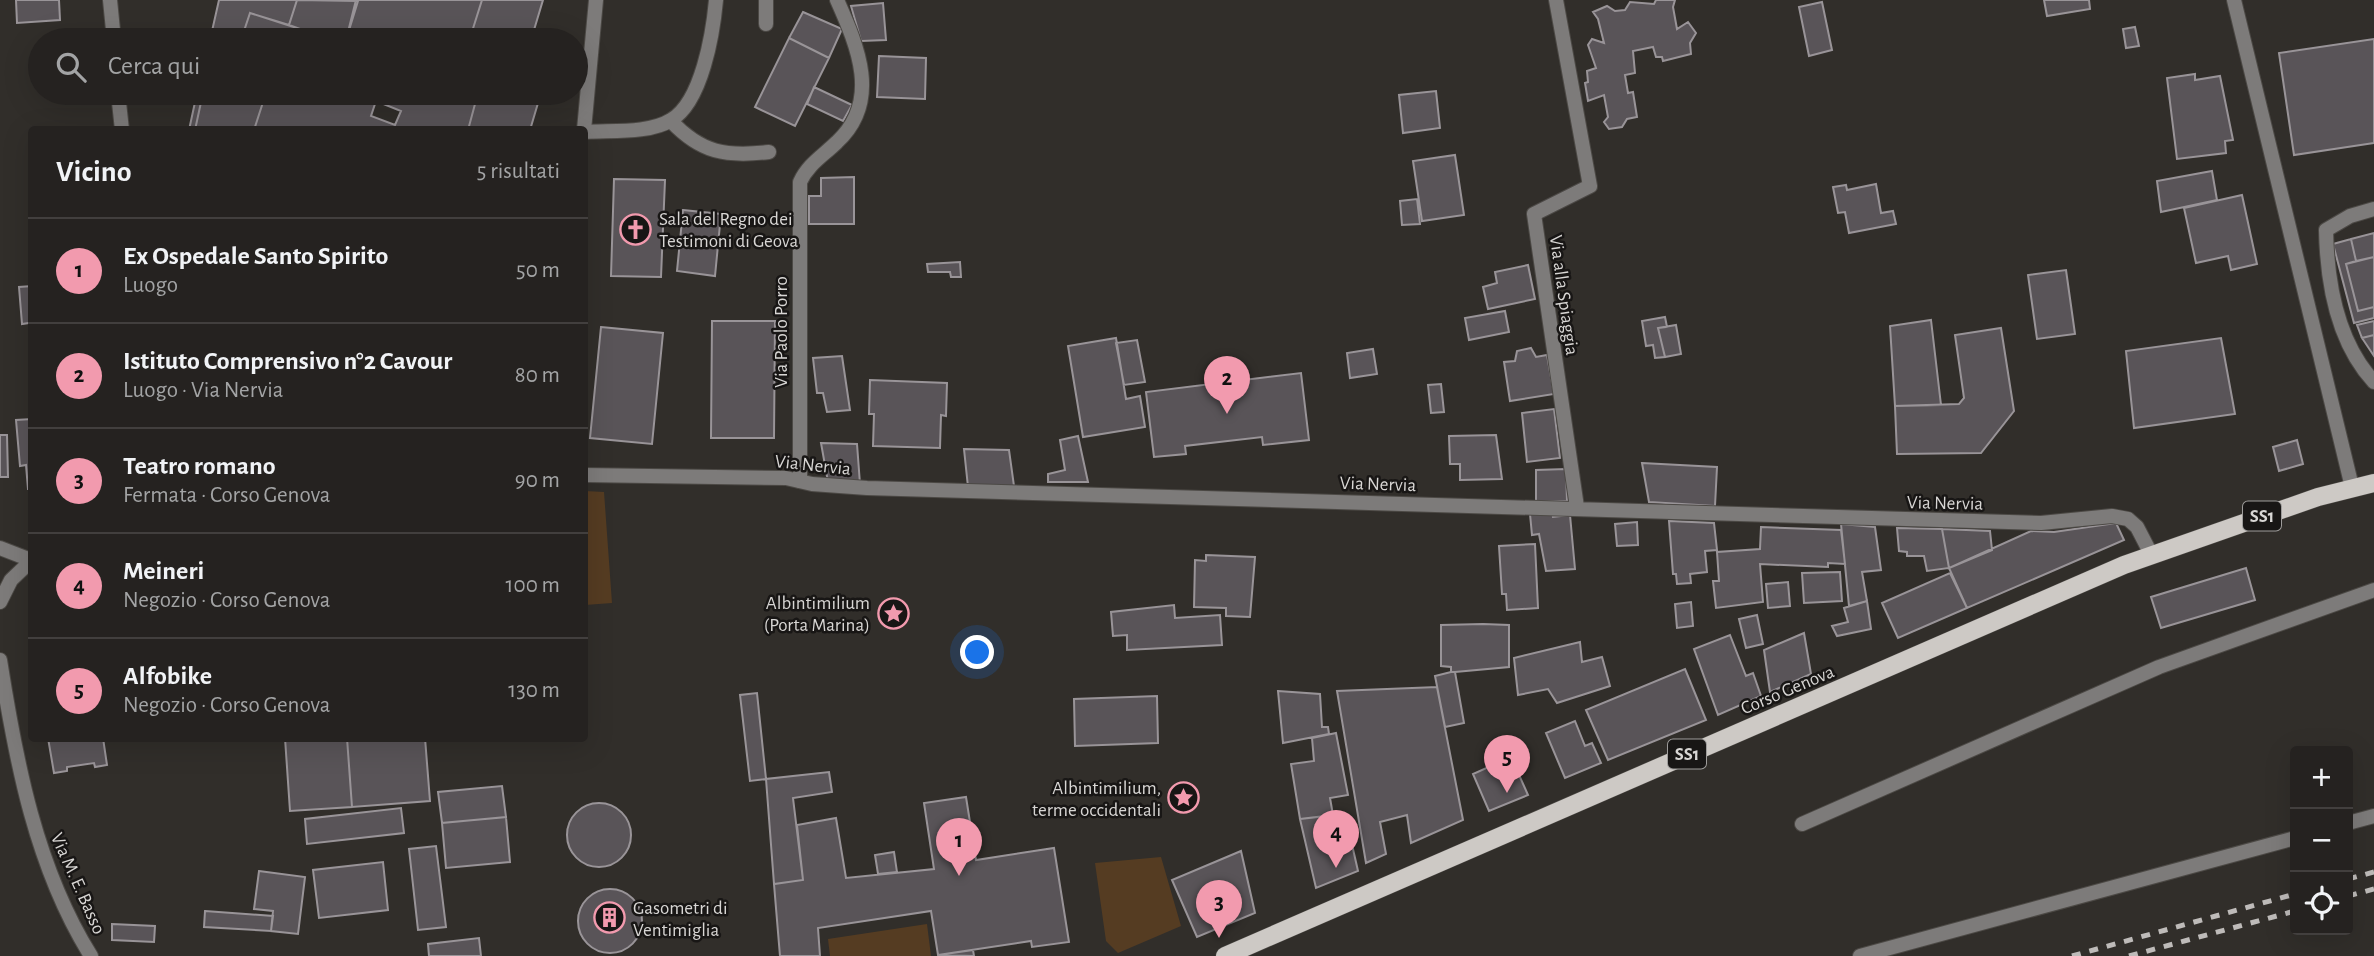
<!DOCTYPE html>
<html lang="it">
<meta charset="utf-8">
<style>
:root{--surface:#252220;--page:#2d2a29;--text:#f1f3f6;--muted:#a3a4a5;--line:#423f3e;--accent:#f29aae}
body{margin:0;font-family:"Alegreya Sans",sans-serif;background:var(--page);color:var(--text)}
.controls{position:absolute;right:21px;bottom:21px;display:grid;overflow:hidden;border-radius:7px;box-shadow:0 7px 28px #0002}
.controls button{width:63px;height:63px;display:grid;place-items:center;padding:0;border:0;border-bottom:2px solid var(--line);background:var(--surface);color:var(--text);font:35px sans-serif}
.you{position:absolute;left:978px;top:653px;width:24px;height:24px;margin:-18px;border:5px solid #fff;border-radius:50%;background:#1a73e8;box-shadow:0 0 0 10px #1a73e833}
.badge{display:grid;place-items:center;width:46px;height:46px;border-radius:50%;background:var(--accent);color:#111;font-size:23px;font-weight:700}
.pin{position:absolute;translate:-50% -58px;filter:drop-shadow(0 2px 4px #0008)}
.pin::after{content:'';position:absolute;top:37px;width:24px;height:21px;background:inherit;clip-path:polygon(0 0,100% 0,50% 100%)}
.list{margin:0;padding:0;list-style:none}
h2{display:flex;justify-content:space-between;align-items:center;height:91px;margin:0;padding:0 28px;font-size:30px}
h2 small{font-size:23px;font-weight:400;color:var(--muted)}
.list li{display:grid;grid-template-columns:46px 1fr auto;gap:21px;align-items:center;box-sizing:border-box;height:105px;padding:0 28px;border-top:2px solid var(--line)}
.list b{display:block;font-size:26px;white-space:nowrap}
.list p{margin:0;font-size:23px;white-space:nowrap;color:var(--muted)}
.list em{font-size:23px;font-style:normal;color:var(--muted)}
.icon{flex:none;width:38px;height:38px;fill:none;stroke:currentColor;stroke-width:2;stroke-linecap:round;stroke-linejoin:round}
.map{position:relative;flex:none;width:2374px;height:956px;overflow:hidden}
.search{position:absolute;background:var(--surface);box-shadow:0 7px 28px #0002;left:28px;top:28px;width:560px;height:77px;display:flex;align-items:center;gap:18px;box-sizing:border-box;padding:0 24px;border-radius:38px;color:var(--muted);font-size:26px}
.panel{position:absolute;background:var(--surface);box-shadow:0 7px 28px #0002;left:28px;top:126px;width:560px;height:616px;border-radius:7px}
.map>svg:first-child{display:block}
.green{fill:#553c22}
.building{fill:#595458;stroke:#999498;stroke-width:2;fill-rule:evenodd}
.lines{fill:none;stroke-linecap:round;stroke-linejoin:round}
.service-casing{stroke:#4c4945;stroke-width:16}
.minor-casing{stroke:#4c4945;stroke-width:16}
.primary-casing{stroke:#4c4945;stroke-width:19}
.service{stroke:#7d7b7a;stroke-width:14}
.minor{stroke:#7d7b7a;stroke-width:14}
.primary{stroke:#cdc9c5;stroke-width:18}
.rail{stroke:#bebbb9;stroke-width:5;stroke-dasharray:9 9;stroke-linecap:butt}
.labels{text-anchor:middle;stroke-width:5;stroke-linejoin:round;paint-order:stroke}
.shield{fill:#181615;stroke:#9e9c9b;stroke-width:2}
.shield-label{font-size:18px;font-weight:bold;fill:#d8d6d4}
.poi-label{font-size:19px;fill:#d8d6d4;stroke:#181615;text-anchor:start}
.street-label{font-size:19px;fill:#d8d6d4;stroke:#181615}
</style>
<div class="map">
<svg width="2374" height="956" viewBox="0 0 2374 956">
<rect width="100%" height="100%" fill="#312e2a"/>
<path class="green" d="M 585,491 L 604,492 L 612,603 L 585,605 Z
M 1161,857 L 1181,926 L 1118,953 L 1106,941 L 1095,863 Z
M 927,924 L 931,956 L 830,956 L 828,939 Z"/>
<path class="building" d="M 16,0 L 59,0 L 60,20 L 17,23 Z
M 219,0 L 297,0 L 289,25 L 250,13 L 241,40 L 210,40 Z
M 297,0 L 358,1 L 346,40 L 303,40 L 306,31 L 289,25 Z
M 356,0 L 482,0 L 470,38 L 476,40 L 421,40 L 396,32 L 393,40 L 346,40 Z
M 482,0 L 543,0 L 531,40 L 470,38 Z
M 1656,0 L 1675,0 L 1673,7 L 1677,29 L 1688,22 L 1696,33 L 1690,43 L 1691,54 L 1663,61 L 1662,57 L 1656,57 L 1653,47 L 1633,51 L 1635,73 L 1625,75 L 1628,93 L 1633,92 L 1637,117 L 1627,119 L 1622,127 L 1609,129 L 1604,122 L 1608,117 L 1604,95 L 1588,101 L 1585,83 L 1588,82 L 1587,71 L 1596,68 L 1588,45 L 1592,39 L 1604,43 L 1598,19 L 1593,12 L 1607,6 L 1615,11 L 1625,10 L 1630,2 L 1654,4 Z
M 2044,0 L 2089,0 L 2090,9 L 2047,16 Z
M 1822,2 L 1832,50 L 1809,56 L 1799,7 Z
M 883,3 L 886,40 L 861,41 L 851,6 Z
M 803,12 L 842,29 L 829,58 L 789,38 Z
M 250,13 L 306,31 L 303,40 L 241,40 Z
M 2135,27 L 2139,46 L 2126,48 L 2123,29 Z
M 789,38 L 829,58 L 795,126 L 755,107 Z
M 2374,39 L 2374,143 L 2294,155 L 2279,53 Z
M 879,56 L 926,58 L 925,99 L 877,97 Z
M 2195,74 L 2195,80 L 2220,76 L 2233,140 L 2225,141 L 2226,153 L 2177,159 L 2167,78 Z
M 814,87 L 852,105 L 843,121 L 807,104 Z
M 1436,91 L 1440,128 L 1403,133 L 1399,95 Z
M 197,93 L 203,93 L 195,130 L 189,130 Z
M 203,93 L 266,93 L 254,130 L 195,130 Z
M 266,93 L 478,93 L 468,130 L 254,130 ZM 376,101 L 401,111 L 395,125 L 371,116 Z
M 478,93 L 541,93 L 530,130 L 468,130 Z
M 1455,155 L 1464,215 L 1422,221 L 1413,161 Z
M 2212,171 L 2217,200 L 2161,212 L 2157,181 Z
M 854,177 L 854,224 L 809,224 L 809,196 L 821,196 L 821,178 Z
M 614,179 L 665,180 L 661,277 L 611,276 Z
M 1876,184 L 1881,213 L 1893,211 L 1896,224 L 1849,233 L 1845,212 L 1838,213 L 1833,187 L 1846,185 L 1847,190 Z
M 2242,195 L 2257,264 L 2231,270 L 2228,256 L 2196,263 L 2184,208 Z
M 1417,199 L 1420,224 L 1402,225 L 1400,201 Z
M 683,210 L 721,214 L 715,276 L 677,271 Z
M 2374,233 L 2374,257 L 2356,261 L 2351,239 Z
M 2351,239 L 2356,261 L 2346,264 L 2358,311 L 2374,307 L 2374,318 L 2354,323 L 2333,244 Z
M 2374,257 L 2374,307 L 2358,311 L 2346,264 Z
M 960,262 L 961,277 L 951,277 L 950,272 L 928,272 L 927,264 Z
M 1528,265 L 1535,299 L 1488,309 L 1483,287 L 1497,283 L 1495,272 Z
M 2066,270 L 2075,334 L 2037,339 L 2028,275 Z
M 32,286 L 32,362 L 29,323 L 22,324 L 19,287 Z
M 1505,311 L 1509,332 L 1469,340 L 1465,318 Z
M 1665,317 L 1667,327 L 1658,328 L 1665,357 L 1655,358 L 1653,345 L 1646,346 L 1642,321 Z
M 1931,320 L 1941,405 L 1895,406 L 1890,326 Z
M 712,321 L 775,321 L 774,438 L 711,438 Z
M 2374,321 L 2374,335 L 2362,338 L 2357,325 Z
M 1676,325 L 1681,354 L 1665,357 L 1658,328 Z
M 601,327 L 663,333 L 652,444 L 590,438 Z
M 2001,328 L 2014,411 L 1981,453 L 1897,454 L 1895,406 L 1959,404 L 1964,398 L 1955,335 Z
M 2374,335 L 2374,356 L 2362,338 Z
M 1116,338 L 1126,399 L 1140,396 L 1145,427 L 1083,437 L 1068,346 Z
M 2221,338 L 2235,414 L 2134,428 L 2126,351 Z
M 1137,340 L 1145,382 L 1124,385 L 1116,343 Z
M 1531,348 L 1536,357 L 1547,355 L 1554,394 L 1510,401 L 1504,362 L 1515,361 L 1517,351 Z
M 1373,349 L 1377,374 L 1350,378 L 1347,353 Z
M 842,356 L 850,410 L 827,412 L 823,393 L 817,393 L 813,358 Z
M 1301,373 L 1309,440 L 1263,445 L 1262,437 L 1185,446 L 1186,454 L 1154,457 L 1146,392 Z
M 870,380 L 947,383 L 946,416 L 941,415 L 940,448 L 873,446 L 874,414 L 869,414 Z
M 1441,384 L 1444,412 L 1431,413 L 1428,385 Z
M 1554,409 L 1560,458 L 1527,462 L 1522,413 Z
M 32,419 L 32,489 L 28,489 L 26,465 L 20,466 L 16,420 Z
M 0,435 L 7,435 L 8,477 L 0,477 Z
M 1496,435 L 1502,479 L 1460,480 L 1460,464 L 1450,464 L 1449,436 Z
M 1078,436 L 1088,482 L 1048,482 L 1048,474 L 1065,470 L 1060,440 Z
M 2297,440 L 2303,464 L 2279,471 L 2273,447 Z
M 821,443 L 857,444 L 860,484 L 828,482 Z
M 964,449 L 1009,450 L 1014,486 L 968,487 Z
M 1642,463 L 1717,467 L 1715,506 L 1649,502 Z
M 1566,469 L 1567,501 L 1536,502 L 1536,470 Z
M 1552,512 L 1553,517 L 1570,515 L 1575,569 L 1546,571 L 1539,534 L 1532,535 L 1530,514 Z
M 1669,521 L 1714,523 L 1717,550 L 1705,551 L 1707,572 L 1690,574 L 1691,583 L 1677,584 L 1676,574 L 1673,574 Z
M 1637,522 L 1638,545 L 1617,546 L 1615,524 Z
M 2116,523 L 2124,540 L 1967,608 L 1949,568 L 2031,531 L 2054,532 Z
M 1841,524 L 1875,527 L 1881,570 L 1862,572 L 1867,601 L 1849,606 Z
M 1761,527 L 1841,530 L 1845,564 L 1828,563 L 1828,567 L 1760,564 L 1763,602 L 1716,608 L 1713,581 L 1719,581 L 1717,552 L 1760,549 Z
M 1897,528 L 1942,529 L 1949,568 L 1927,571 L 1924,556 L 1907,556 L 1907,552 L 1899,551 Z
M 1942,529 L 1990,531 L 1992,550 L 1949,568 Z
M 1535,544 L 1538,608 L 1507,610 L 1506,594 L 1502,594 L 1499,546 Z
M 1206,555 L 1255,557 L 1250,617 L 1226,616 L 1226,608 L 1194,607 L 1195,560 L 1206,561 Z
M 2246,568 L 2255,600 L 2161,628 L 2151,597 Z
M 1840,572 L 1842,601 L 1804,603 L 1802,573 Z
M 1950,573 L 1967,608 L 1898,638 L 1882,603 Z
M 1788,582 L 1790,606 L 1768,608 L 1766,584 Z
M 1867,601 L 1871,629 L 1837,636 L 1832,626 L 1848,622 L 1844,608 Z
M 1691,602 L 1693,626 L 1677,628 L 1675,604 Z
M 1174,605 L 1175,618 L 1220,615 L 1222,645 L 1127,650 L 1127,635 L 1113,636 L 1111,612 Z
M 1757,615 L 1763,644 L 1746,648 L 1739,619 Z
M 1483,624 L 1509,625 L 1509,667 L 1455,672 L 1451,672 L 1451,667 L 1441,666 L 1441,625 Z
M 1804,633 L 1811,674 L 1770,692 L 1764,650 Z
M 1730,635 L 1746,676 L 1753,673 L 1761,696 L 1718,715 L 1694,649 Z
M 1580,642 L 1582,662 L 1602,657 L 1610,686 L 1557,703 L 1548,689 L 1518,695 L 1514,658 Z
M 1685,669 L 1706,720 L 1608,760 L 1586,710 Z
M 1451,672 L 1455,672 L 1464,723 L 1445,727 L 1435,676 Z
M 1437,687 L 1463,820 L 1411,843 L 1407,815 L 1380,822 L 1386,854 L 1366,863 L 1337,691 Z
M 1278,691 L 1320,694 L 1322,727 L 1328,727 L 1329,734 L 1283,743 Z
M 757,693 L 766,779 L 750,781 L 740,695 Z
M 1157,696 L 1158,743 L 1075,746 L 1074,699 Z
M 1575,721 L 1585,746 L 1592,743 L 1601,763 L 1565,778 L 1546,733 Z
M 1336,733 L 1348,795 L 1330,798 L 1333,815 L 1300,819 L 1291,764 L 1314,761 L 1312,738 Z
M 48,738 L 103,738 L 107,765 L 95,767 L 94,763 L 67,767 L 67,771 L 54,773 Z
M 285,738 L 347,738 L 352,807 L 290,811 Z
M 347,738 L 425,738 L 430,801 L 352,807 Z
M 1511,757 L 1528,795 L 1489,811 L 1473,774 Z
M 829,772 L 832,792 L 793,798 L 803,880 L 774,884 L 766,779 Z
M 502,786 L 506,817 L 442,823 L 438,792 Z
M 966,797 L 976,860 L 1054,848 L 1069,942 L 1032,947 L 1031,941 L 938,955 L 931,911 L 818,928 L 820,956 L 780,956 L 774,884 L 803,880 L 797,825 L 836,818 L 846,878 L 934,869 L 924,803 Z
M567 835a32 32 0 1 1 64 0a32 32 0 1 1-64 0Z
M 401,808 L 404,833 L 307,844 L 305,819 Z
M 1345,814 L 1358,871 L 1316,888 L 1300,819 Z
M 506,817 L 510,862 L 446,868 L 442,823 Z
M 436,846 L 446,927 L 418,930 L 409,849 Z
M 1241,851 L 1255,913 L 1197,937 L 1172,880 Z
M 894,852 L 897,872 L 878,874 L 875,855 Z
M 383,862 L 388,910 L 319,918 L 313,870 Z
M 259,871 L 305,877 L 298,934 L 271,931 L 273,911 L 254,909 Z
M578 921a32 32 0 1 1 64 0a32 32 0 1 1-64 0Z
M 205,911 L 273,916 L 271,931 L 204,927 Z
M 112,924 L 155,926 L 154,942 L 112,940 Z
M 479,938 L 481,956 L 429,956 L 428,944 Z
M 973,950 L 974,956 L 938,955 Z"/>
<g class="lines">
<defs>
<path id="service" d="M 2234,0 L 2352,487
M 766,24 L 766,0
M 671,121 C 701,153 726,157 769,152
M 584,132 C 610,130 649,134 671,120 C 702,102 713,33 716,0
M 2374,209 L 2350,216 L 2326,230 C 2327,283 2337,342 2374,382
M 800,481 L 800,182 C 808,164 824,155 837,142 C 881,101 858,47 837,0
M 0,548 L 31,560"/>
<path id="minor" d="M 110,0 L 114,40
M 1556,0 L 1590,186 L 1534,214 L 1577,507
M 118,93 L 122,130
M 584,130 L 596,0
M 584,475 L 786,478 L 812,484 L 867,488 L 2041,523 L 2112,516 L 2128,519 L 2137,527 L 2151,554
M 0,602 L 11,580 L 32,560
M 0,660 C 16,762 36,868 91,956
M 2348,823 L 2374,816
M 1802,824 L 2159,667 L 2374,590
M 1860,956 L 2295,838"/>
<path id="primary" d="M 1225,956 L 2124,565 L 2318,497 L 2374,483"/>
</defs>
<use href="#service" class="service-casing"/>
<use href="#minor" class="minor-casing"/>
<use href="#primary" class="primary-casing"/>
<use href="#service" class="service"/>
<use href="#minor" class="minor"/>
<use href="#primary" class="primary"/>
<path class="rail" d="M 2348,879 L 2374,872
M 2348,896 L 2374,889
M 2072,956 L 2295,894
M 2129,956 L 2295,911"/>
</g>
<defs>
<symbol id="church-ring" viewBox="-11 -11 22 22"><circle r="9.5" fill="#181615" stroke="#f29aae" stroke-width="1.5"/><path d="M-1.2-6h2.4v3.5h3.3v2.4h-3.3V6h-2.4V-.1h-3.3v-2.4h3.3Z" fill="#f29aae"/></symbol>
<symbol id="sight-ring" viewBox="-11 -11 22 22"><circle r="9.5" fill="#181615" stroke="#f29aae" stroke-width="1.5"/><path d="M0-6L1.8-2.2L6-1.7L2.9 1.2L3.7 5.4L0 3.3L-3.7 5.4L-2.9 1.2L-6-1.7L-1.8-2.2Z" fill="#f29aae"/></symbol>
<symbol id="building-ring" viewBox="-11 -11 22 22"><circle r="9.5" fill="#181615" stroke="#f29aae" stroke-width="1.5"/><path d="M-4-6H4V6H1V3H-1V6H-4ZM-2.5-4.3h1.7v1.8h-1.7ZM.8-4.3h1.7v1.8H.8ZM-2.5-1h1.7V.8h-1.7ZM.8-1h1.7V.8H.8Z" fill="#f29aae"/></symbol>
</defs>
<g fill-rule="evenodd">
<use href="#church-ring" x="618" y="212" width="35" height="35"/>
<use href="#sight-ring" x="876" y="596" width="35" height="35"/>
<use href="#sight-ring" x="1166" y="780" width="35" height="35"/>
<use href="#building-ring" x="592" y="900" width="35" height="35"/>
</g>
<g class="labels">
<g class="shield">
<rect x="2243" y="501.5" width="38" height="29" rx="5"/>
<rect x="1668" y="739.5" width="38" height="29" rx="5"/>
</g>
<g class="shield-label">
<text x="2262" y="522">SS1</text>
<text x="1687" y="760">SS1</text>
</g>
<g class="poi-label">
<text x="659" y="225">Sala del Regno dei<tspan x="659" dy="22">Testimoni di Geova</tspan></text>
<text x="870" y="609" text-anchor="end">Albintimilium<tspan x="870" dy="22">(Porta Marina)</tspan></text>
<text x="1161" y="794" text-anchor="end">Albintimilium,<tspan x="1161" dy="22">terme occidentali</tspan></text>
<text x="633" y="914">Gasometri di<tspan x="633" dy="22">Ventimiglia</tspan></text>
</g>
<g class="street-label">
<text transform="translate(1565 295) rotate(82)" y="7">Via alla Spiaggia</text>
<text transform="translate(780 332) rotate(-90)" y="7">Via Paolo Porro</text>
<text transform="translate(813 464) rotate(6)" y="7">Via Nervia</text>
<text transform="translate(1378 483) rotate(2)" y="7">Via Nervia</text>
<text transform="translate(1945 502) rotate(1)" y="7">Via Nervia</text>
<text transform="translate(1787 689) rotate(-23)" y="7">Corso Genova</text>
<text transform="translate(79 883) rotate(66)" y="7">Via M. E. Basso</text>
</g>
</g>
</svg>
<div class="controls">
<button>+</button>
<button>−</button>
<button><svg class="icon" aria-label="locate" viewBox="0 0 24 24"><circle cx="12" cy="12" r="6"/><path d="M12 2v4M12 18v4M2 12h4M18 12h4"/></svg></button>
</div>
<div class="you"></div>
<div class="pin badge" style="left:959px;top:876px">1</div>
<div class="pin badge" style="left:1227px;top:414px">2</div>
<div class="pin badge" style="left:1219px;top:938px">3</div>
<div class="pin badge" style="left:1336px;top:868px">4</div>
<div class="pin badge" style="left:1507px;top:793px">5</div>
<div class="search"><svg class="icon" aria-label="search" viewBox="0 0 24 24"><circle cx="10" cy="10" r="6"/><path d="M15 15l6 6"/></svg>Cerca qui</div>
<section class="panel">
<h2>Vicino<small>5 risultati</small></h2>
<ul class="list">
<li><span class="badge">1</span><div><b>Ex Ospedale Santo Spirito</b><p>Luogo</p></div><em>50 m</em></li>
<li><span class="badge">2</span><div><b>Istituto Comprensivo n°2 Cavour</b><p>Luogo · Via Nervia</p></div><em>80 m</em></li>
<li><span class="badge">3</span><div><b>Teatro romano</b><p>Fermata · Corso Genova</p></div><em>90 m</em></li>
<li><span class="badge">4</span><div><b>Meineri</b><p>Negozio · Corso Genova</p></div><em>100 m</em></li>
<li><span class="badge">5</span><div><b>Alfobike</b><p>Negozio · Corso Genova</p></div><em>130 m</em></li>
</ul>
</section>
</div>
